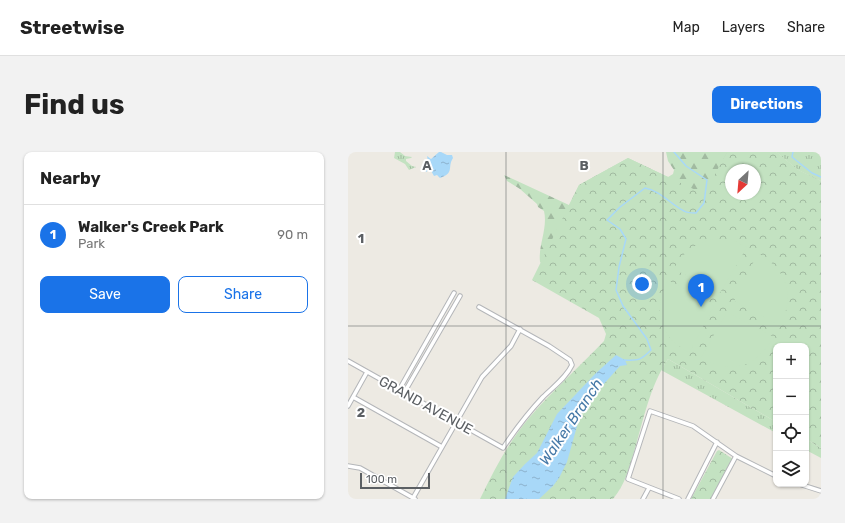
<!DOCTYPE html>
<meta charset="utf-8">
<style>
:root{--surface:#fff;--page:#f2f2f2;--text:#222;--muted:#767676;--line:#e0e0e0;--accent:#1a73e8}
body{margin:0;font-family:Rubik,sans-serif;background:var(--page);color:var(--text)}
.controls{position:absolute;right:12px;bottom:12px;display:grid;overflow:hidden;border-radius:8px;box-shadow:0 1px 3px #0004}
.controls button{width:36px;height:36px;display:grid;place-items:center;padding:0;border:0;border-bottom:1px solid var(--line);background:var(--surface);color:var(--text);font:20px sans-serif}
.compass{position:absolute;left:377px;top:12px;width:36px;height:36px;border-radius:50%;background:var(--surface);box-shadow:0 1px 3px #0004;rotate:206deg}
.scale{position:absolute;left:12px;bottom:10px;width:70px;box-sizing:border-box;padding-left:4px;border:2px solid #5b5f63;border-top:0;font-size:11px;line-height:14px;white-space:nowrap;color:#5b5f63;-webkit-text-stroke:3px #fff;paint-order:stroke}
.you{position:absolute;left:294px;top:132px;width:14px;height:14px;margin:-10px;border:3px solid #fff;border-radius:50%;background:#1a73e8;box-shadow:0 0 0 6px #1a73e833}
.badge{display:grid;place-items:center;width:26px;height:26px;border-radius:50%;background:var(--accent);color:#fff;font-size:13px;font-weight:700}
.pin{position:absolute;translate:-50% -33px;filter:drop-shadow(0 1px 2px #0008)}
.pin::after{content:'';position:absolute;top:21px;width:14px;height:12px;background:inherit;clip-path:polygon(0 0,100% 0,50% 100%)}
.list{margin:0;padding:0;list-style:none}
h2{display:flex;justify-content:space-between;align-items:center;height:52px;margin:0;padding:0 16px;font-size:17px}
h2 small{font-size:13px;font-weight:400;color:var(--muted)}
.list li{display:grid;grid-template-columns:26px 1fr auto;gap:12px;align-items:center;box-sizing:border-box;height:60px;padding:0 16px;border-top:1px solid var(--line)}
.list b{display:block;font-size:15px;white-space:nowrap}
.list p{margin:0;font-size:13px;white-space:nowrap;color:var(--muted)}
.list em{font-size:13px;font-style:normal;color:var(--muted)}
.actions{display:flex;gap:8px;padding:12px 16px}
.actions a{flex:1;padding:9px 0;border:1px solid var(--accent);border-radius:8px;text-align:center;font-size:14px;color:var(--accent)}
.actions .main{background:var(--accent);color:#fff}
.icon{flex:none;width:22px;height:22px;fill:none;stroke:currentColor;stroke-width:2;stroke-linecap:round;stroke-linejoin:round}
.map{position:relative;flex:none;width:473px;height:347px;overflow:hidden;border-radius:8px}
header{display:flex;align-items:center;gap:24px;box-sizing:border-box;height:56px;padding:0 20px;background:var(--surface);border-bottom:1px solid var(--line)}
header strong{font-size:19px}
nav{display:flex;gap:22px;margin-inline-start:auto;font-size:14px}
.intro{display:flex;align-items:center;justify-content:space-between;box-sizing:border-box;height:96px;padding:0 24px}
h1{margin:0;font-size:28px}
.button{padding:10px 18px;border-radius:8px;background:var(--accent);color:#fff;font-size:14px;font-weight:700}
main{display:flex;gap:24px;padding:0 24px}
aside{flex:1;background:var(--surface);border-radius:8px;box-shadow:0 1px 3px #0004}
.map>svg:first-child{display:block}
.grass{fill:url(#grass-tufts)}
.forest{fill:url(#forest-firs)}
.park{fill:url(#park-crowns);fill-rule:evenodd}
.garden{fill:#c3e2c1}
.water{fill:url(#water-ripples)}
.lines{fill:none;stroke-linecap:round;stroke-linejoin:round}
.stream{stroke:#a8d8f8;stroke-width:1.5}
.street-casing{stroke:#b4b6b9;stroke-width:5.5}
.street{stroke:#fff;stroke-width:3.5}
.grid{fill:none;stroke:#5b5f63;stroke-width:1;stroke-opacity:0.55}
.labels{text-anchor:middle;stroke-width:4;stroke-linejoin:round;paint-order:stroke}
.street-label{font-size:14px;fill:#5b5f63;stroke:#fff}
.water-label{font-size:15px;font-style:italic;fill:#477aa8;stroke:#fff}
.grid-label{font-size:13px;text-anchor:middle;font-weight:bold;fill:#5b5f63;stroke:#fff;stroke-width:4;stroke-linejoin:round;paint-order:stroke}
</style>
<header>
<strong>Streetwise</strong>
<nav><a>Map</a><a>Layers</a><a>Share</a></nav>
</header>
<div class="intro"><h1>Find us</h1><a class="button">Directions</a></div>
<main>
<aside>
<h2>Nearby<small></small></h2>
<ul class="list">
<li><span class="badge">1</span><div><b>Walker's Creek Park</b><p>Park</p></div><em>90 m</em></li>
</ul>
<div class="actions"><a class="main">Save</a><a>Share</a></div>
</aside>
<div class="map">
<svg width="473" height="347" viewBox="0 0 473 347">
<defs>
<pattern id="grass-tufts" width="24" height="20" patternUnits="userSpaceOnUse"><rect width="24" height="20" fill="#c3e2c1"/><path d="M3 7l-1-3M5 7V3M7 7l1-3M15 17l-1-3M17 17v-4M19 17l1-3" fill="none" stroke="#a1baa0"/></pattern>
<pattern id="forest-firs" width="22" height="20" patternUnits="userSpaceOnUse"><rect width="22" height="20" fill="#c3e2c1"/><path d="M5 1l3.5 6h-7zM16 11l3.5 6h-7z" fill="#a1baa0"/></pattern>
<pattern id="park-crowns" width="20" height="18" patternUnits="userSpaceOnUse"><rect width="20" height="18" fill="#c3e2c1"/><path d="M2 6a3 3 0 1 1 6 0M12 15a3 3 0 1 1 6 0" fill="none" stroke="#a1baa0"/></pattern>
<pattern id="water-ripples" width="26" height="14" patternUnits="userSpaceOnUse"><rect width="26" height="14" fill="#a8d8f8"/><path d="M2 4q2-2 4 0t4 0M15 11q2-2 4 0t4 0" fill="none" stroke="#8cb2cc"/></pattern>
</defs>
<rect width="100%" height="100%" fill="#edeae3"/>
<path class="grass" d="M 47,0 L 52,0 L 57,4 L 64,5 L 63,6 L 58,7 L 58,9 L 64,14 L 68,15 L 61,18 L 57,12 L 46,6 Z
M 428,0 L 473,0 L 473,29 L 450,18 Z
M 320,207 L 428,270 L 428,281 L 313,218 Z
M 458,287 L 473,296 L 473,306 L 458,298 Z"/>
<path class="forest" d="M 318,0 L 428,0 L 450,18 L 473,29 L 410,17 L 383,18 L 383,42 L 198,115 L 192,110 C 190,93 200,76 196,59 L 190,55 L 189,52 L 172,37 L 159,29 L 156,23 L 221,53 L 231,33 L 280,6 L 320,25 L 325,22 L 326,18 L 320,9 Z"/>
<path class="park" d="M 379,0 L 428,0 L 450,18 L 473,29 L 473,296 L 458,287 L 458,194 L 428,194 L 428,270 L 320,207 C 302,234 295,269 286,300 C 281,316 277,333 265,347 L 132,347 C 146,318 160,291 181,266 C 204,239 231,215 256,189 L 258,182 L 251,166 L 184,128 L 231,33 L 280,6 L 356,42 ZM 383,18 L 407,18 L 407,42 L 383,42 Z
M 371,298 L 385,307 L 364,347 L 343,347 L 369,299 Z"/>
<path class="garden" d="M 365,87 L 382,87 L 399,95 L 372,141 L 326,117 C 335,100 347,91 365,87 Z
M 410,101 C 440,119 447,143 432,174 L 386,149 Z
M 320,128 L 366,154 L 341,201 C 334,196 327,192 321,185 C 308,168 310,145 320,128 Z
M 378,162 L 382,162 L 426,185 C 406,217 386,221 352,207 Z"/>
<path class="water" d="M 91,0 L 93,0 L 99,3 L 104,3 L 105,6 C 99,15 107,21 92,26 L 89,23 L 86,24 L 82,17 L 78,20 L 75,16 L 75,13 L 80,9 L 79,4 L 83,7 Z
M 268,203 L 277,208 L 279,213 L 272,214 L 237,253 L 231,267 L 219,310 L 211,326 L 205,334 L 191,347 L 157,347 L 165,325 L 177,312 L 189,301 L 209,262 L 248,221 Z"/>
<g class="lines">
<path class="stream" d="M 445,0 L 444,5 L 464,21 L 473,25
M 276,208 C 291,209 293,208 303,198 L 299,187 L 275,154 L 268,138 L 271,115 L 278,87 L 272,77 L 259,68 L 272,55 L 297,36 C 313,39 322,52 336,59 C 339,61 344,61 348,61 L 356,51 L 359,28 L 338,14 L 326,0"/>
<defs>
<path id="street" d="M 0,209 L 155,296 C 167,278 180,261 195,245 C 205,235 218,226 224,213 L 222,208 L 201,194 L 131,155
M 51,238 L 106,141
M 56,241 L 112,144
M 5,245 L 94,295
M 0,254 L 19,220
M 0,314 L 12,316 L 67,347
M 451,332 L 473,339
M 65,346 L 134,225 L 163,194 L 172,177
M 295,347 L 301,336
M 331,347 L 280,327 L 302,259 L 345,274 L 388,304 L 428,324
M 340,347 L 369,290
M 365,347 L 388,304"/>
</defs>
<use href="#street" class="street-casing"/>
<use href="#street" class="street"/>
</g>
<path class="grid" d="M 158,0 L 158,347M 315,0 L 315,347M 0,174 L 473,174"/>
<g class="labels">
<g class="street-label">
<text transform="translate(78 253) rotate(29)" y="5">GRAND AVENUE</text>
</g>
<g class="water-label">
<text transform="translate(223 270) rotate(-56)" y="5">Walker Branch</text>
</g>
</g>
<g class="grid-label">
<text x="79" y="18">A</text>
<text x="236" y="18">B</text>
<text x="13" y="91">1</text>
<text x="13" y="265">2</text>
</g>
</svg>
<div class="controls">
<button>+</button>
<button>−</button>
<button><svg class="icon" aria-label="locate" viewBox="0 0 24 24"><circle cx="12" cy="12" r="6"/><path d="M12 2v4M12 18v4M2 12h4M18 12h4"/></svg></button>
<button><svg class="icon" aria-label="layers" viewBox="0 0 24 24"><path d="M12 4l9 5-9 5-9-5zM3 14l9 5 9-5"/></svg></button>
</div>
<svg class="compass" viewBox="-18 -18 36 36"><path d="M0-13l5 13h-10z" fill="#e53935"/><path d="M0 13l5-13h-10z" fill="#767676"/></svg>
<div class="scale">100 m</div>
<div class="you"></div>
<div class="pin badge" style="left:353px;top:155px">1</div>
</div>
</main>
